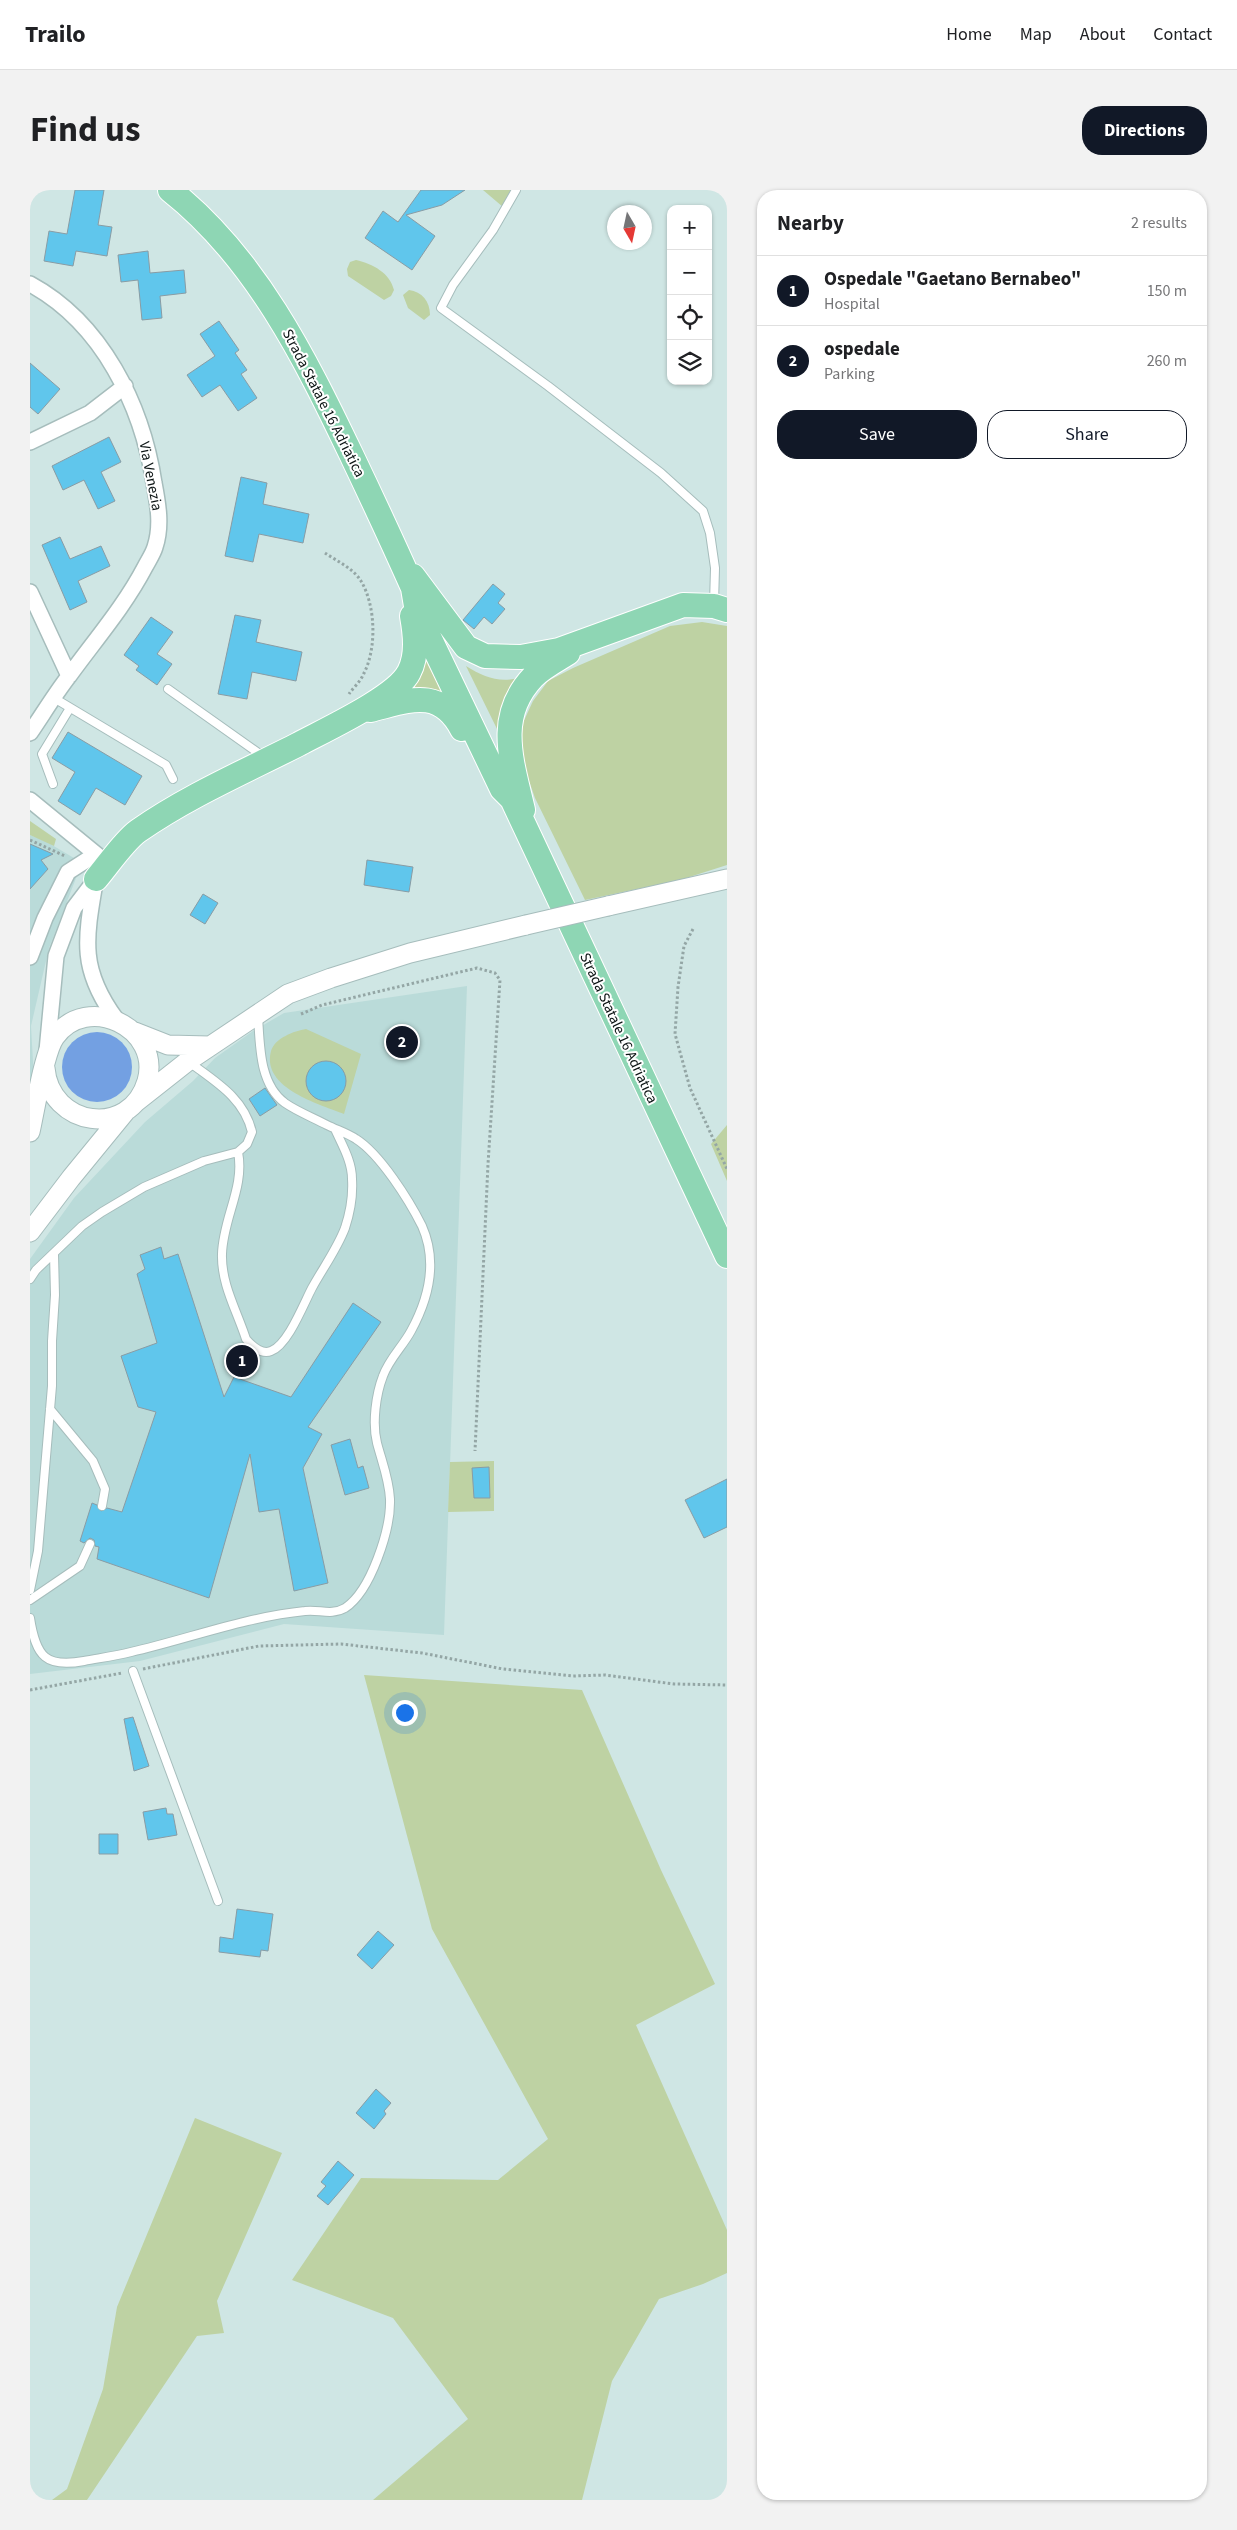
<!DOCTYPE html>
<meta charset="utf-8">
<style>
:root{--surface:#fff;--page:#f2f2f2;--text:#202124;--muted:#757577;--line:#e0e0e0;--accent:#111827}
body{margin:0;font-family:"Source Sans 3",sans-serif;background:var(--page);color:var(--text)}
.controls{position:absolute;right:15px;top:15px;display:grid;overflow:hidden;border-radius:10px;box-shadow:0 1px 4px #0004}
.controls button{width:45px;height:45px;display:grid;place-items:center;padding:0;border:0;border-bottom:1px solid var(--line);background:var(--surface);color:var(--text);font:25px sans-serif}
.compass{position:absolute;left:577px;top:15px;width:45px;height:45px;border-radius:50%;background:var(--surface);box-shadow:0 1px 4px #0004;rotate:171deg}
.you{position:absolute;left:374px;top:1522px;width:18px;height:18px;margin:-12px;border:4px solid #fff;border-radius:50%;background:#1a73e8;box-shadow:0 0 0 8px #1a73e833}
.badge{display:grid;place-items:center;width:32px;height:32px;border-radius:50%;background:var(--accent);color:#fff;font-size:16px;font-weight:700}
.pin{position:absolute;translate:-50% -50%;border:2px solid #fff;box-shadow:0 1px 5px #0006}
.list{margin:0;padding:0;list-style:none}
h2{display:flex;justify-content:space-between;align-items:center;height:65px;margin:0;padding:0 20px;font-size:21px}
h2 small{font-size:16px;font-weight:400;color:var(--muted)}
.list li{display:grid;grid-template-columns:32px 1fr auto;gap:15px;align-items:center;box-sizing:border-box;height:70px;padding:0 20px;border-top:1px solid var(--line)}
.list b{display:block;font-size:19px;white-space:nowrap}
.list p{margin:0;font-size:16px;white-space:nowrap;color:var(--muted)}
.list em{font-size:16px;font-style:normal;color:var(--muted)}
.actions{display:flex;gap:10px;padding:15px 20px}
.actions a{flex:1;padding:11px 0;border:1px solid var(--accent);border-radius:20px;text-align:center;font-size:18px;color:var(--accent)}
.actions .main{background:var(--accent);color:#fff}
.icon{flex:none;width:28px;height:28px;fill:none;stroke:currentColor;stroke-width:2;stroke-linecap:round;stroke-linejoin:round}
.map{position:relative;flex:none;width:697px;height:2310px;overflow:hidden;border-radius:20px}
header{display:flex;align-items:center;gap:30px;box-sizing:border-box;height:70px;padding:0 25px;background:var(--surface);border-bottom:1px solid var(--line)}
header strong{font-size:24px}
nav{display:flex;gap:28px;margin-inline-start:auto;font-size:18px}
.intro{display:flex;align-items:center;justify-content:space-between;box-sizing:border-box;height:120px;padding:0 30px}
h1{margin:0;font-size:35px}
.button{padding:12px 22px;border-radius:20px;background:var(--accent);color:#fff;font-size:18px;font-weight:700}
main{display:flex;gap:30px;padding:0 30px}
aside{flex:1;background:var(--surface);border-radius:20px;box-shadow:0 1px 4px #0004}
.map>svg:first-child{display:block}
.built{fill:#badbd9}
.green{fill:#bed2a3}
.water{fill:#73a0e2}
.building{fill:#60c6ec;stroke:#899ca4}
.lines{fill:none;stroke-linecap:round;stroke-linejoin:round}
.service-casing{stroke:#a6bdbc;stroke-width:10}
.minor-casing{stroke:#a6bdbc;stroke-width:18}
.tertiary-casing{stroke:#a6bdbc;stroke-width:21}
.primary-casing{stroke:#fff;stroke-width:26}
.path{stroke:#94a6a5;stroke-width:3;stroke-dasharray:2.5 2.5;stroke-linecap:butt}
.service{stroke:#fff;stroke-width:8}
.minor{stroke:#fff;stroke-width:15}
.tertiary{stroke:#fff;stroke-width:19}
.primary{stroke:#8ed6b4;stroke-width:24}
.tertiary-bridge-casing{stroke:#a6bdbc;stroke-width:21;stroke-linecap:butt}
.tertiary-bridge{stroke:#fff;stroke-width:19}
.labels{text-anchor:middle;stroke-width:4;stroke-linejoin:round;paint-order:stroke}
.street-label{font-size:15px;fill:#0c1414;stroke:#fff}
</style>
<header>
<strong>Trailo</strong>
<nav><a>Home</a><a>Map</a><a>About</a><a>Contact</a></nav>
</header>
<div class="intro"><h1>Find us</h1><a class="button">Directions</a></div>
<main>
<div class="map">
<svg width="697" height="2310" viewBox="0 0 697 2310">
<rect width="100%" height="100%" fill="#cfe6e4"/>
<path class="built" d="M 0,645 L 17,652 L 54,674 L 48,683 L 19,758 L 1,836 L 4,890 L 0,902 Z
M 437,796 L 414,1445 L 254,1434 L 110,1471 L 0,1484 L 0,1069 L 44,1008 L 115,932 L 163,891 L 185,868 L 223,841 L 254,823 Z"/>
<path class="green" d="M 453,0 L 484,0 L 473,17 Z
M 326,70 C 343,74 360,83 364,100 L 361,106 L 354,110 L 318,86 L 317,79 L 320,72 Z
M 379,100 C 392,102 400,111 400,125 L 394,130 L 378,118 L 373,105 Z
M 672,432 L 697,436 L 697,675 L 650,690 L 555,710 L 505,608 L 490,565 L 491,537 L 503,511 L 518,491 L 543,478 L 640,436 Z
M 398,466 L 419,515 L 376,505 L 391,484 Z
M 436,476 C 454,487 468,493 489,488 L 470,545 Z
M 0,631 L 26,649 L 24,656 L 0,645 Z
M 276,839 L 331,864 L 314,924 C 289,914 231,898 241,861 C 245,848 264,841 276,839 Z
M 697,935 L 697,991 L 681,954 Z
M 464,1271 L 464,1321 L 418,1322 L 420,1272 Z
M 334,1485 L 552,1500 L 631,1680 L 685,1794 L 606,1835 L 697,2040 L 697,2083 L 673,2094 L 629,2109 L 582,2191 L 552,2310 L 343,2310 L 438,2229 L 363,2128 L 262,2090 L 331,1988 L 468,1990 L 518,1949 L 402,1739 Z
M 165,1928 L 252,1963 L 187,2111 L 194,2143 L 167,2146 L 57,2310 L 22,2310 L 37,2299 L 73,2199 L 87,2117 Z"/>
<path class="water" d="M32 877a35 35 0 1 1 70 0a35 35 0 1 1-70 0Z"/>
<path class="building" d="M 45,0 L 74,0 L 68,35 L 82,37 L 77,66 L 46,61 L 43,76 L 14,71 L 19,41 L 37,44 Z
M 391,0 L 435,0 L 412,15 L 376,25 L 405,46 L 382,80 L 335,48 L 353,21 L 368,32 Z
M 118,61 L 120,83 L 154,80 L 156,103 L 130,106 L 132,128 L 112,130 L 108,90 L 91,92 L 88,65 Z
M 189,131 L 209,160 L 205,163 L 217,180 L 211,184 L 227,208 L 208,221 L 190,195 L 172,207 L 157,185 L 185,166 L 170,144 Z
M 0,173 L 30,199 L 8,224 L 0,217 Z
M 79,247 L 91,272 L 71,282 L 85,311 L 68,319 L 54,290 L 33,300 L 22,276 Z
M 211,287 L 237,293 L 233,314 L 279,324 L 273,353 L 229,344 L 223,372 L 195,366 Z
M 30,347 L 40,369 L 71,356 L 80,376 L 48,391 L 57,412 L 40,420 L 12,355 Z
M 463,394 L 475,404 L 468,413 L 475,419 L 462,434 L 454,427 L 444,439 L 433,430 Z
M 205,425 L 231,430 L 226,452 L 272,462 L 266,491 L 222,482 L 217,509 L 188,504 Z
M 121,427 L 143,442 L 127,464 L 142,474 L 127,495 L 106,480 L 109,476 L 94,465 Z
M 38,542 L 112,586 L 95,615 L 66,598 L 50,625 L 28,611 L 45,582 L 22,568 Z
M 0,654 L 23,664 L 11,670 L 18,679 L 0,699 Z
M 337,670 L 383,677 L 379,702 L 334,695 Z
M 173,704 L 188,713 L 175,734 L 160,725 Z
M276 891a20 20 0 1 1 40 0a20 20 0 1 1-40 0Z
M 235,898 L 247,915 L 230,926 L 219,909 Z
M 131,1057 L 134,1069 L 148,1064 L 194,1207 L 204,1187 L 261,1207 L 323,1113 L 351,1132 L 278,1237 L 292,1244 L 273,1278 L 298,1393 L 264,1401 L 249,1319 L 229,1322 L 220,1264 L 179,1408 L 67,1369 L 69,1357 L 65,1356 L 64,1350 L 60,1348 L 54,1353 L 50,1351 L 62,1313 L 67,1315 L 71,1321 L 77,1318 L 92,1322 L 126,1222 L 108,1217 L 91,1166 L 127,1153 L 107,1084 L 115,1079 L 110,1065 Z
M 320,1249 L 328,1278 L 333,1276 L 339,1298 L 315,1305 L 301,1255 Z
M 459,1277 L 460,1308 L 444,1308 L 442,1278 Z
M 697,1289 L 697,1337 L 674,1348 L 655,1310 Z
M 103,1527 L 119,1576 L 104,1581 L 94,1529 Z
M 136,1618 L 137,1624 L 143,1624 L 147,1645 L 118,1650 L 113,1622 Z
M 69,1644 L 88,1644 L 88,1664 L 69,1664 Z
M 207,1719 L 243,1724 L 238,1761 L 231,1760 L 230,1767 L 189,1762 L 190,1747 L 203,1749 Z
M 348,1741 L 364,1755 L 342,1779 L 327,1765 Z
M 346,1899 L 361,1913 L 354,1921 L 356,1924 L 344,1939 L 326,1923 Z
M 308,1971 L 324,1985 L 298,2015 L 287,2006 L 296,1996 L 291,1992 Z"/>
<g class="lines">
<defs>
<path id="service" d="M 486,0 L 463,40 L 423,95 L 411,118 L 518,196 L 631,283 L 673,321 L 680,343 L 685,378 L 684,414
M 138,499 L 234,567
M 24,508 L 136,575 L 143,589
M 23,594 L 12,564 L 40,518
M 208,962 C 215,997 193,1028 192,1064 C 191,1094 207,1121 216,1149 C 222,1156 231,1165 241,1161 C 258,1155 274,1113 282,1098 C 293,1078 307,1059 315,1038 C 320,1023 323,1005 322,989 C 322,971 312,955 305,939
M 0,1089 L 6,1080 L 52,1036 L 72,1022 L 114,997 L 174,971 L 208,962 L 217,954 L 222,942 C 214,908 186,892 159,872
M 20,1219 L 63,1271 L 75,1299 L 72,1316
M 0,1400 L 8,1361 L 22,1196 L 22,1151 L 25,1105 L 24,1064
M 0,1410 L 50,1376 L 60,1354
M 0,1428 C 6,1467 16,1478 54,1471 C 70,1468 85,1466 101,1462 C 158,1449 215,1427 275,1421 C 289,1419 301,1426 315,1418 C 341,1401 361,1339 360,1309 C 359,1289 352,1272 347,1253 C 342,1233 346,1204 353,1186 C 359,1169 373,1156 381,1141 C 399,1108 408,1072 392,1036 C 379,1010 350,964 326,949 C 317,943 307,940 297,935 C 284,928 268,922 255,913 C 229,894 230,855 228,826
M 103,1481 L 188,1711"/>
<path id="minor" d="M 0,94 C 72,133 112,215 124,293 C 128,314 132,336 125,357 C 123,364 118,371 115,377 C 94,417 65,450 39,486 C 25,504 13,524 0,543
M 0,252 L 60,223 L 95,196
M 0,402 L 39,486
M 0,610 L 72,669
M 65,693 C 55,751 50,780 86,829
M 0,767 L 15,728 L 38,682 L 66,664
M 17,861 L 26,766 L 44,718 L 66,689"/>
<path id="tertiary" d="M 578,716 L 697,689
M 105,842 L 138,855 L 179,856
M 106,912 L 158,871 L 258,804 L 301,788 L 380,763 L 496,735
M 0,942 C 5,920 14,862 25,847 C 57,802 132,838 117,891 C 100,949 20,937 15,878
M 0,1042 L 41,988 L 95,922"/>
<path id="primary" d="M 140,0 C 225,67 275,168 321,264 C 342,308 363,353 383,398 L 387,422 L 472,599 L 482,609 L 697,1066
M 383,386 L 436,457 L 455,466 L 491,467 L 529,460 L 653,415 L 684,416 L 697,420
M 340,520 C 378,511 409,496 432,539
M 493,620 C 482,572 465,527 503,487 C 513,477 527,470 538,463
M 66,689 C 78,675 94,651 108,641 C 158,606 216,581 269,554 C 295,540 367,507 379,482 C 388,465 385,443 382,426"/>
</defs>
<use href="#service" class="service-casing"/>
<use href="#minor" class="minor-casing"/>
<use href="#tertiary" class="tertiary-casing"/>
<use href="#primary" class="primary-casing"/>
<path class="path" d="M 295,363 C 307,371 324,379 331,391 C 346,416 347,460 333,485 C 330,492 323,498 319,504
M 0,650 L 35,666
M 663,739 L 654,756 L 648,797 L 645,844 L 660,898 L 697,979
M 271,824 L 292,815 L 447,778 L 465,783 L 470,790 L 458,974 L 445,1261
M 113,1479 L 229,1456 L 311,1454 L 392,1463 L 473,1479 L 543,1486 L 575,1485 L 644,1494 L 697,1495
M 0,1500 L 92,1483"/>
<use href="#service" class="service"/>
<use href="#minor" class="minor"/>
<use href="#tertiary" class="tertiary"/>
<use href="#primary" class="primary"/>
<defs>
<path id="tertiary-bridge" d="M 496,735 L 578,716"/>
</defs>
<use href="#tertiary-bridge" class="tertiary-bridge-casing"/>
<use href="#tertiary-bridge" class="tertiary-bridge"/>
</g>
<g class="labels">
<g class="street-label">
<text transform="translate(294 213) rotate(63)" y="5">Strada Statale 16 Adriatica</text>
<text transform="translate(121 286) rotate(79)" y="5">Via Venezia</text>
<text transform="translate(589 838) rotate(65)" y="5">Strada Statale 16 Adriatica</text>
</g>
</g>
</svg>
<div class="controls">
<button>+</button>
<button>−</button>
<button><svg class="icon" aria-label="locate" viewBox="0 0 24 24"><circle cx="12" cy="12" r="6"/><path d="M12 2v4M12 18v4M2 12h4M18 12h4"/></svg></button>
<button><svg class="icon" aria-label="layers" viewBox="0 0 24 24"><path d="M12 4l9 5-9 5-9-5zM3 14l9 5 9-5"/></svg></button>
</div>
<svg class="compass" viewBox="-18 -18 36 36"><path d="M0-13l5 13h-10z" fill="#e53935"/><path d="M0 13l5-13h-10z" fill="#757577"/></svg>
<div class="you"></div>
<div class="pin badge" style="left:212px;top:1171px">1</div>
<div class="pin badge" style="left:372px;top:852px">2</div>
</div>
<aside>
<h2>Nearby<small>2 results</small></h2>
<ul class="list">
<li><span class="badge">1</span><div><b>Ospedale &quot;Gaetano Bernabeo&quot;</b><p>Hospital</p></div><em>150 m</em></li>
<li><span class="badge">2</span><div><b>ospedale</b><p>Parking</p></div><em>260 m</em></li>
</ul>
<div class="actions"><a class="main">Save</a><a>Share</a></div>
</aside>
</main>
